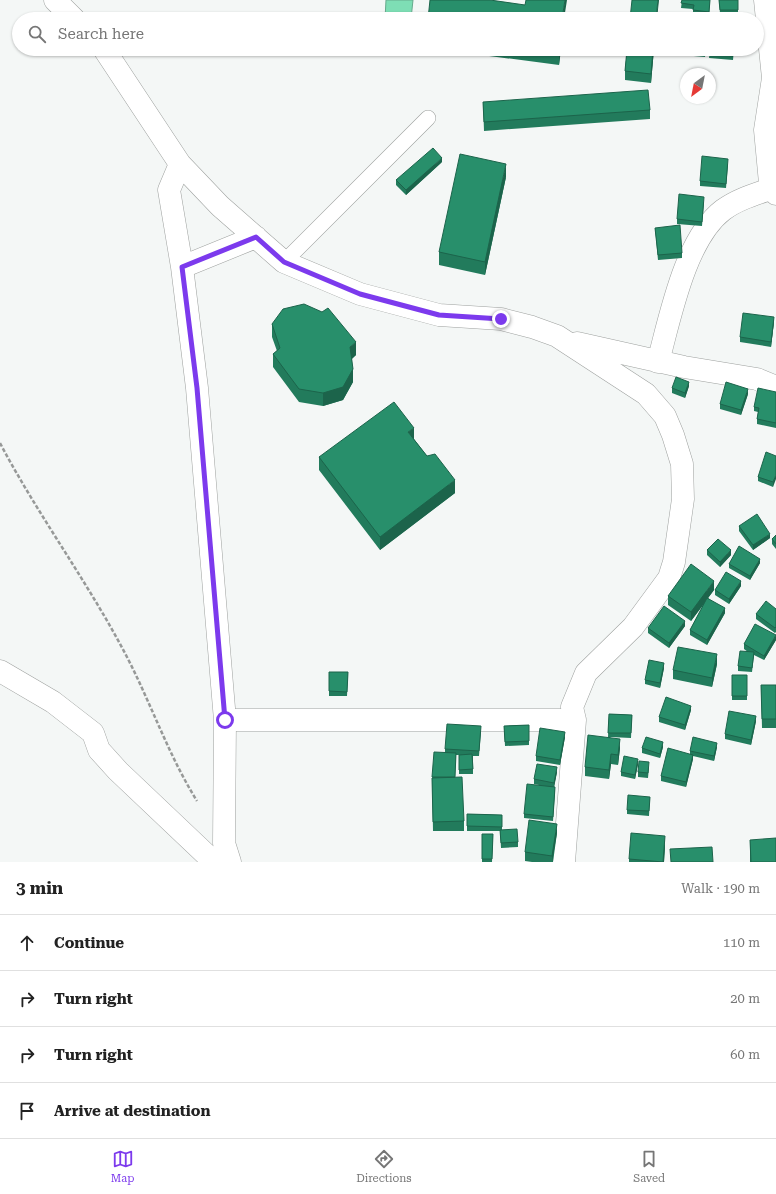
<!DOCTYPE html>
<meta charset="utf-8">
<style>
:root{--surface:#fff;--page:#f2f2f2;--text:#222;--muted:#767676;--line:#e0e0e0;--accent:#7c3aed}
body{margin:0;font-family:"Roboto Serif",serif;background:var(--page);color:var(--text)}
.compass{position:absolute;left:680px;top:68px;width:36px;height:36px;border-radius:50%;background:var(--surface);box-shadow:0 1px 3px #0004;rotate:212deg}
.stop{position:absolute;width:12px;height:12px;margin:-9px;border:3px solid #7c3aed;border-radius:50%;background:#fff}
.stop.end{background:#7c3aed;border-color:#fff;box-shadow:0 1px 4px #0008}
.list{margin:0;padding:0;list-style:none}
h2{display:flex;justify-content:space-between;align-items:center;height:52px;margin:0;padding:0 16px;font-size:17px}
h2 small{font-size:13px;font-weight:400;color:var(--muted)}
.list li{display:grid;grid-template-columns:26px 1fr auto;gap:12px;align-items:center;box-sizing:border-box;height:56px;padding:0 16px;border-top:1px solid var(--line)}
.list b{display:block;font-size:15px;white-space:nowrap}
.list em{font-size:13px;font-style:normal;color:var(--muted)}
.icon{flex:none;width:22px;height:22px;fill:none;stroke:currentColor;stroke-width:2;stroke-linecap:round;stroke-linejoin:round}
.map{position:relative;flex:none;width:776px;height:862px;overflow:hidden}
.search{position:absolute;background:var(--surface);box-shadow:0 1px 3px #0004;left:12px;right:12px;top:12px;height:44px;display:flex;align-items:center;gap:10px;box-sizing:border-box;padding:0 14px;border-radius:22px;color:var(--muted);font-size:15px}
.sheet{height:276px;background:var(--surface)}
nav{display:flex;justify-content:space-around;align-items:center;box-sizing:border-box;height:56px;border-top:1px solid var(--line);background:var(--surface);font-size:11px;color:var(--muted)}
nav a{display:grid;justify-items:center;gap:2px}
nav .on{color:var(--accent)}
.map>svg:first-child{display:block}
.water{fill:#7edeb5;stroke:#67aa8d}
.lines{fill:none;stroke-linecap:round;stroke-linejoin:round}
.service-casing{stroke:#9ea19f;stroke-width:16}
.minor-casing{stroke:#9ea19f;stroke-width:23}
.path{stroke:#979998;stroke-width:2.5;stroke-dasharray:4 2;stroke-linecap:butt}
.service{stroke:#fff;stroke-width:15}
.minor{stroke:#fff;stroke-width:22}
.wall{fill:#227b5c}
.shaded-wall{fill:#1c644b}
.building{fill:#288f6b;stroke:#1c644b}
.route{stroke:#7c3aed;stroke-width:5}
</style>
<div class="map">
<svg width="776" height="862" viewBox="0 0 776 862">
<rect width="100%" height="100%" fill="#f4f7f6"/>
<path class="water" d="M 386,0 L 413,0 L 411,19 L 385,19 Z"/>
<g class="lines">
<defs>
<path id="service" d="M 284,262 L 428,118"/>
<path id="minor" d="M 55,0 L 74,19
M 765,0 L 773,78 L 765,130 L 770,183 L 776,194
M 104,49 L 180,164 L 169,190 L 182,267 L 197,388 L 225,720 L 224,843 L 230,862
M 180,164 L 220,206 L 284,262 L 360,294 L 439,315 L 501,319 L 532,327 L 557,336 L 646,394 L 665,416 L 673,435 L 682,464 L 683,499 L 674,562 L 669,578 L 633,627 L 586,673 L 572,707 L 575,720 L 564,862
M 182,267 L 256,237
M 577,343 L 684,367 L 757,379 L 776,387
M 658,362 C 670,318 685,239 723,210 C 738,199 756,194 773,188
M 0,671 L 53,702 L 93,733 L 99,750 L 118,771 L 214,862
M 225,720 L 575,720"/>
</defs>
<use href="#service" class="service-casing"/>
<use href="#minor" class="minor-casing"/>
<path class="path" d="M 0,443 C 39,517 90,585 128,659 C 152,706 169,756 197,801"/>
<use href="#service" class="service"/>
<use href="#minor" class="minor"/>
</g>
<path class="wall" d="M 682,0 L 710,0 L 709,16 L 693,15 L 693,9 L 681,8 Z
M 719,0 L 738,0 L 738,14 L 720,14 Z
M 436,49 L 561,49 L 559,65 Z
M 627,49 L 654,49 L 651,83 L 625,80 L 625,71 Z
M 682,49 L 706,49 L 705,57 L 682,55 Z
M 710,49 L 734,49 L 733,60 L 709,58 Z
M 483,102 L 650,110 L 650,119 L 484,131 Z
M 442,162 L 406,195 L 396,185 L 396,180 Z
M 728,164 L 726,188 L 700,186 L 700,181 Z
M 506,177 L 485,275 L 439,265 L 439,252 Z
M 704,202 L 702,226 L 677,224 L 677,219 Z
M 655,228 L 682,253 L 682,258 L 658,260 Z
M 774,322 L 771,347 L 740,342 L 740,337 Z
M 272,324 L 356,355 L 352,359 L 353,382 L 343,400 L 323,406 L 299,402 L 273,367 L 273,354 L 277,351 L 272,337 Z
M 689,386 L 685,398 L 672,393 L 672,388 Z
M 776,392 L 776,428 L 757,424 L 757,419 L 758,412 L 754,411 L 754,407 Z
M 748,394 L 741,415 L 720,409 L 720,404 Z
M 414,439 L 455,493 L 380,550 L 319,470 L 319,457 Z
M 776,456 L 773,487 L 758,481 L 758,477 Z
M 739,526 L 770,538 L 753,550 L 739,531 Z
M 776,535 L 776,549 L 772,544 L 772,539 Z
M 707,550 L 731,555 L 720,567 L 707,555 Z
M 760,563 L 750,580 L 729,568 L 729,564 Z
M 741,586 L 729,604 L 715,595 L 715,590 Z
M 714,590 L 708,598 L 725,613 L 707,645 L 690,635 L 690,630 L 704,604 L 691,621 L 668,605 L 668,596 Z
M 776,609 L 776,632 L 775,633 L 756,619 L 756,614 Z
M 685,626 L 669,648 L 648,633 L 648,628 Z
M 776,640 L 764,660 L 754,655 L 752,672 L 738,671 L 738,666 L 748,652 L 744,649 L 744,644 Z
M 717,664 L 712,687 L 673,679 L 673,670 Z
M 664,668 L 660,688 L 645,684 L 645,680 Z
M 329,672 L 348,672 L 347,696 L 329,696 Z
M 732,675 L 747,675 L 747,700 L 732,700 Z
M 761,685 L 776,685 L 776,728 L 762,728 Z
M 691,710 L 685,730 L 659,722 L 659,717 Z
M 609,714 L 632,715 L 631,738 L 610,737 L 620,748 L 618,765 L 611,764 L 609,779 L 585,776 L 585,767 L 608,737 Z
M 756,721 L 751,745 L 725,739 L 725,734 Z
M 529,725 L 529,745 L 505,746 L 504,726 Z
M 481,731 L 479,756 L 473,756 L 473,774 L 459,774 L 459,755 L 456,755 L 455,777 L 464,821 L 464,831 L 433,831 L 432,778 L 445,753 L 445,749 Z
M 565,737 L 560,765 L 536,761 L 536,756 Z
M 663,747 L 660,758 L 642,753 L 642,748 Z
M 717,747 L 714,761 L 693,756 L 693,759 L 686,787 L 661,781 L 661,776 L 690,754 L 690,751 Z
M 638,764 L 635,779 L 621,776 L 621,772 Z
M 649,767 L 648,778 L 638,777 L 638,772 Z
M 557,772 L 554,786 L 555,791 L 553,821 L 524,818 L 524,814 L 539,785 L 534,784 L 534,779 Z
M 650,797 L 649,816 L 627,814 L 627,810 Z
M 467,814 L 502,815 L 502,830 L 518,842 L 518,847 L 501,848 L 500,831 L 467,831 Z
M 557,833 L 553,862 L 532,862 L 525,861 L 525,852 Z
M 482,834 L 493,834 L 492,862 L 482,862 Z
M 750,840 L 776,862 L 750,862 Z
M 665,845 L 664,862 L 629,862 L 629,859 Z"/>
<path class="shaded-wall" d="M 565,0 L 567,0 L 564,19 L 562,19 Z
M 658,0 L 659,0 L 657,19 L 656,19 Z
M 559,49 L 561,49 L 559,65 Z
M 653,49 L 654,49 L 651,83 L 651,74 Z
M 442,158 L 442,162 L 406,195 L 406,190 Z
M 506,164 L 506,177 L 485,275 L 485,262 Z
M 774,317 L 774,322 L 771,347 L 771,342 Z
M 356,342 L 356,355 L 350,360 L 350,347 Z
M 353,369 L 353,382 L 343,400 L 323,406 L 323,393 Z
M 689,382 L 689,386 L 685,398 L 685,393 Z
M 748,389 L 748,394 L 741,415 L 741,410 Z
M 414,428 L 414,441 L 408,432 Z
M 776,475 L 776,479 L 773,487 L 773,482 Z
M 455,480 L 455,493 L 380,550 L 380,537 Z
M 770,534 L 770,538 L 753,550 L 753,545 Z
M 731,550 L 731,555 L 720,567 L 720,562 Z
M 760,559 L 760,563 L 750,580 L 750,576 Z
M 714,581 L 714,590 L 691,621 L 691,612 Z
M 741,581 L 741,586 L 729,604 L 729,599 Z
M 725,608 L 725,613 L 707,645 L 707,640 Z
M 685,621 L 685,626 L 669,648 L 669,643 Z
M 776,635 L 776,640 L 764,660 L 764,656 Z
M 717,654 L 717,664 L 712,687 L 712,678 Z
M 664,663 L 664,668 L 660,688 L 660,683 Z
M 691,706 L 691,710 L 685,730 L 685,725 Z
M 756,716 L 756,721 L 751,745 L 751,740 Z
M 565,732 L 565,737 L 560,765 L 560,760 Z
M 620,739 L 620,748 L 618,765 L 618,755 Z
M 663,742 L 663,747 L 660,758 L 660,754 Z
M 717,743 L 717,747 L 714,761 L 714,756 Z
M 611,754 L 611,764 L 609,779 L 609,770 Z
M 693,755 L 693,759 L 686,787 L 686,782 Z
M 638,759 L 638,764 L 635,779 L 635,775 Z
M 557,767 L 557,772 L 554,788 L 554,783 Z
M 557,824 L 557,833 L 552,862 L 552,856 Z
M 665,836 L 665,845 L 664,862 L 663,862 Z"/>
<path class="building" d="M 430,0 L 490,0 L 525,5 L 526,0 L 565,0 L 562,19 L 428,19 Z
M 632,0 L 658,0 L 656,19 L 630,19 Z
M 682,0 L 710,0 L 709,12 L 693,10 L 694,5 L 681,3 Z
M 719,0 L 738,0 L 738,10 L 720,10 Z
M 627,49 L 653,49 L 651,74 L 625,71 Z
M 682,49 L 705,49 L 705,53 L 682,50 Z
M 710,49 L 733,49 L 733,56 L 709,53 Z
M 648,90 L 650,110 L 484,122 L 483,102 Z
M 433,148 L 442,158 L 406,190 L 396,180 Z
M 460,154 L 506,164 L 485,262 L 439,252 Z
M 702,156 L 728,159 L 726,184 L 700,181 Z
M 679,194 L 704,197 L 702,222 L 677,219 Z
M 680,225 L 682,253 L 658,255 L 655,228 Z
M 304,304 L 322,312 L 328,308 L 356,342 L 350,347 L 353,369 L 343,387 L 323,393 L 299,389 L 273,354 L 280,348 L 272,324 L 283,309 Z
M 743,313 L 774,317 L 771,342 L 740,337 Z
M 676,377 L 689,382 L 685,393 L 672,388 Z
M 726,382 L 748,389 L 741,410 L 720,404 Z
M 758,388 L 776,392 L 776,423 L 757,419 L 759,408 L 754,407 Z
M 394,402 L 414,428 L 408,432 L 427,456 L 435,454 L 455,480 L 380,537 L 319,457 Z
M 766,452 L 776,456 L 776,475 L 773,482 L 758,477 Z
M 757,514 L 770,534 L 753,545 L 739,526 Z
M 776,535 L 776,544 L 772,539 Z
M 718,539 L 731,550 L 720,562 L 707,550 Z
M 739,546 L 760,559 L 750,576 L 729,564 Z
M 691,564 L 714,581 L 691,612 L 668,596 Z
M 726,572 L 741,581 L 729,599 L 715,590 Z
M 707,598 L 725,608 L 707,640 L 690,630 Z
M 766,601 L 776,609 L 776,627 L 775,628 L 756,614 Z
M 664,606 L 685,621 L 669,643 L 648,628 Z
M 755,624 L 776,635 L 764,656 L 744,644 Z
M 678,647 L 717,654 L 712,678 L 673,670 Z
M 740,651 L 754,652 L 752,668 L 738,666 Z
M 649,660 L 664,663 L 660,683 L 645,680 Z
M 329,672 L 348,672 L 347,692 L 329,691 Z
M 732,675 L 747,675 L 747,696 L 732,696 Z
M 761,685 L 776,685 L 776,719 L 762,719 Z
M 666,697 L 691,706 L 685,725 L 659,717 Z
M 729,711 L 756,716 L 751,740 L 725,734 Z
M 609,714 L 632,715 L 631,733 L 608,733 Z
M 447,724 L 481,726 L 479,751 L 445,749 Z
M 529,725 L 529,741 L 505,742 L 504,726 Z
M 540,728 L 565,732 L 560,760 L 536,756 Z
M 588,735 L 620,739 L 618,755 L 611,754 L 609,770 L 585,767 Z
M 646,737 L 663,742 L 660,754 L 642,748 Z
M 693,737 L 717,743 L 714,756 L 690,751 Z
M 668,748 L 693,755 L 686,782 L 661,776 Z
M 434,752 L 456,753 L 455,777 L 432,777 Z
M 472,754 L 473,769 L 459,770 L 459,755 Z
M 624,756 L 638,759 L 635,775 L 621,772 Z
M 639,761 L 649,762 L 648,773 L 638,772 Z
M 537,764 L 557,767 L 554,783 L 534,779 Z
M 462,777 L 464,821 L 433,822 L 432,778 Z
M 527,784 L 555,787 L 553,817 L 524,814 Z
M 628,795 L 650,797 L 649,811 L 627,810 Z
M 467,814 L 502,815 L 502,827 L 467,826 Z
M 529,820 L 557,824 L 552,856 L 525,852 Z
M 517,829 L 518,842 L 501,843 L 500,830 Z
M 631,833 L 665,836 L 663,862 L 629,859 Z
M 482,834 L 493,834 L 492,859 L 482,859 Z
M 776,838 L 776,862 L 751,862 L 750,840 Z
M 712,847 L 713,862 L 671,862 L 670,849 Z"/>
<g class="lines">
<path class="route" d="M 225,720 L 197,388 L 182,267 L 256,237 L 284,262 L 360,294 L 439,315 L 501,319"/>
</g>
</svg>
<svg class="compass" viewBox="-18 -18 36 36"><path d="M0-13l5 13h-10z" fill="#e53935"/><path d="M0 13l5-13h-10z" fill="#767676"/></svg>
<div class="stop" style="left:225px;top:720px"></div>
<div class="stop end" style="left:501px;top:319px"></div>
<div class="search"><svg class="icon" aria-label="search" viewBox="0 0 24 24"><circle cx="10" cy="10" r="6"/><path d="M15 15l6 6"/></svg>Search here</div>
</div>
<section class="sheet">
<h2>3 min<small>Walk · 190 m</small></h2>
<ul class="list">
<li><svg class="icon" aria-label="ahead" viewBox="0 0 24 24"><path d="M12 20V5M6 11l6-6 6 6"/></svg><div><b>Continue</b></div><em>110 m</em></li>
<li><svg class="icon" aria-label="right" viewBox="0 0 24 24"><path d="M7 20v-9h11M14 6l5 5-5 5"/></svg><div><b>Turn right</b></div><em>20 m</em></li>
<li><svg class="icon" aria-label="right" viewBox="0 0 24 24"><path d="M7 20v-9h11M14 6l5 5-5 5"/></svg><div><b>Turn right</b></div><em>60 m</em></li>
<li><svg class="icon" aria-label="arrive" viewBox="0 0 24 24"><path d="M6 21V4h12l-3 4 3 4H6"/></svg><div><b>Arrive at destination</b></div></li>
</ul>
</section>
<nav>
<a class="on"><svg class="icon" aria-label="map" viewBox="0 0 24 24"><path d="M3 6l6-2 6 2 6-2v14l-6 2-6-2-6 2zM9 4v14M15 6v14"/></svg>Map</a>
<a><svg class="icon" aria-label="directions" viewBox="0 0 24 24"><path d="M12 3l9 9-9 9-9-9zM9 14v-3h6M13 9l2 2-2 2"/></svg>Directions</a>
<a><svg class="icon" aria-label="saved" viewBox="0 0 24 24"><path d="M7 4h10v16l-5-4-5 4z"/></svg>Saved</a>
</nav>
